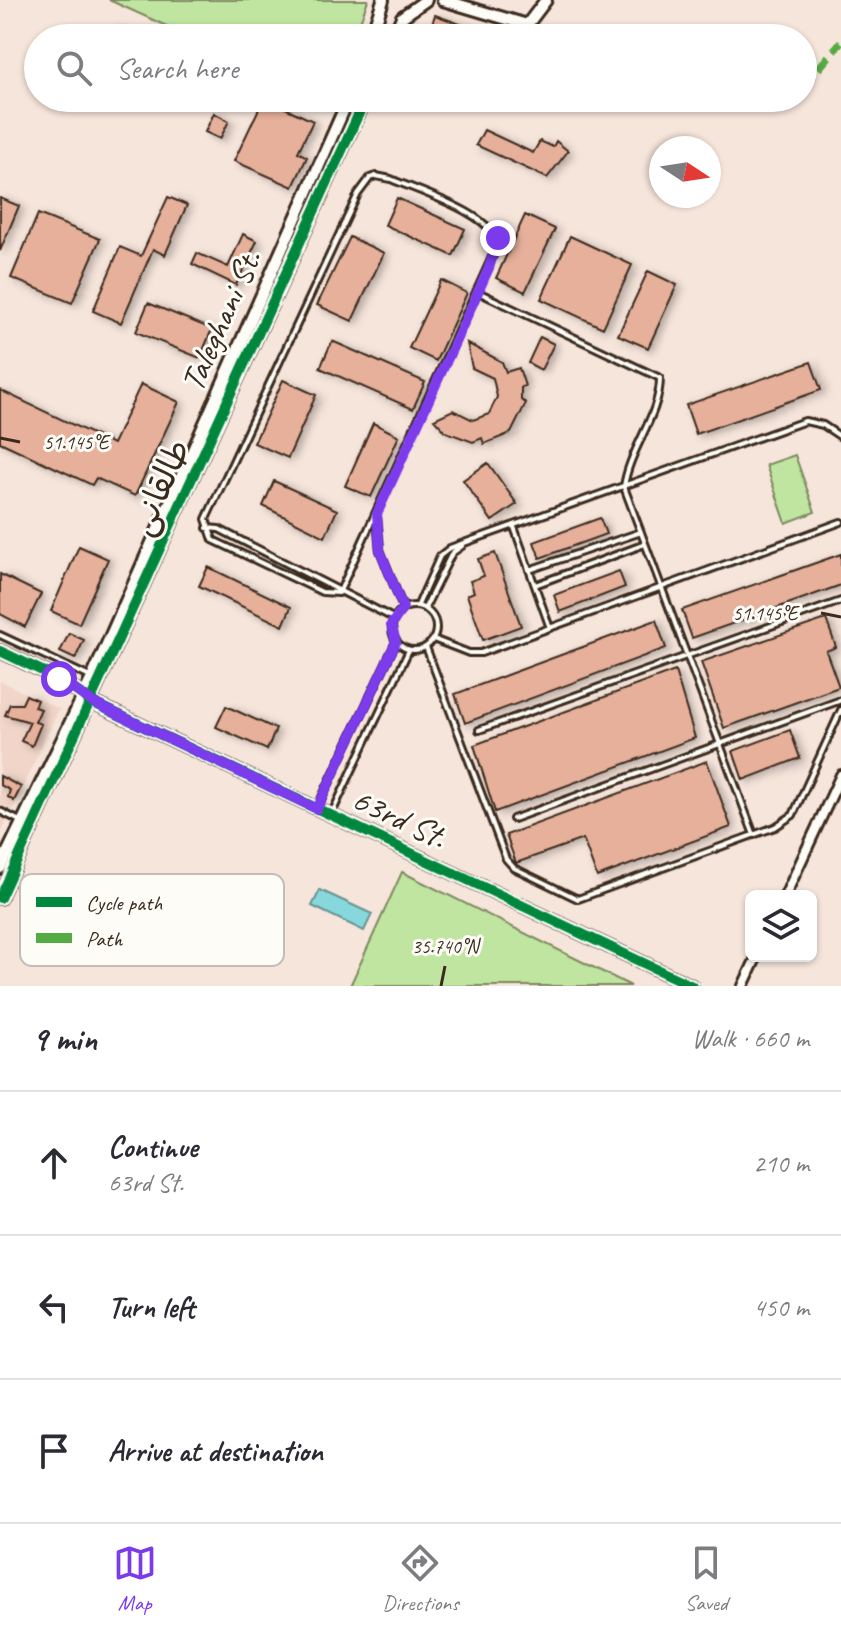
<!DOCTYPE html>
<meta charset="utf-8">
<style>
:root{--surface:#fff;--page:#f2f2f3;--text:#2b2b33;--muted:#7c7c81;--line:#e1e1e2;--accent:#7c3aed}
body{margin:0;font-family:Caveat,"Playpen Sans Arabic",sans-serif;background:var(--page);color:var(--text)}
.controls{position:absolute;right:24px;bottom:24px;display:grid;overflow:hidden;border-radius:12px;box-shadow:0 2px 6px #0004}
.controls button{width:72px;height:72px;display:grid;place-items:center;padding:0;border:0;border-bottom:2px solid var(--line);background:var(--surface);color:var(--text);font:40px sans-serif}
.compass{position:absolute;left:649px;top:136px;width:72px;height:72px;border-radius:50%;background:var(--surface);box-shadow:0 2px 6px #0004;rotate:102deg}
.stop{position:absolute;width:24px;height:24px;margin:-18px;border:6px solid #7c3aed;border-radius:50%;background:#fff}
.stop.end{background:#7c3aed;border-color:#fff;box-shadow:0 2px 8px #0008}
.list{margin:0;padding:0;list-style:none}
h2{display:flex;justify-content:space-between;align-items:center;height:104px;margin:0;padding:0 32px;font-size:34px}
h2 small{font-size:26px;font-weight:400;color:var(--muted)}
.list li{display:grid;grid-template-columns:52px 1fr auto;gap:24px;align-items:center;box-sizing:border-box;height:144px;padding:0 32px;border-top:2px solid var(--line)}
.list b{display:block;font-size:30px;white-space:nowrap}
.list p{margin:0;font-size:26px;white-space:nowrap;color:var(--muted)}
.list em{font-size:26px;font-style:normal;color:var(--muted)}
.icon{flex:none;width:44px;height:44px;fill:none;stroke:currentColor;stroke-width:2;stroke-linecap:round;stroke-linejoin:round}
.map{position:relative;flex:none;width:841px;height:986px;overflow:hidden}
.search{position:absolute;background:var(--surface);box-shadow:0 2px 6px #0004;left:24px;right:24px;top:24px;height:88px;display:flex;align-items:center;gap:20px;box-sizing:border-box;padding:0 28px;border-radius:44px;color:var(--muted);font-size:30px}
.sheet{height:536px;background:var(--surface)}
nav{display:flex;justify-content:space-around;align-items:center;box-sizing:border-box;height:112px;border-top:2px solid var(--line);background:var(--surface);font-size:22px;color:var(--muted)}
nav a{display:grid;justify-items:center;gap:4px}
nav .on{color:var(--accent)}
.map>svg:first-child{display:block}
.built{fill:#f1d5c8}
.green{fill:#bfe5a0;stroke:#7d885f;stroke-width:2}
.water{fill:#86d8dd;stroke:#689291;stroke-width:2}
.building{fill:#e6b09b;stroke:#3b2a1e;stroke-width:2;filter:url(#shadow)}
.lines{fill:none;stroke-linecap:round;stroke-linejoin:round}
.service-casing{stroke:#3b2a1e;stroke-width:10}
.minor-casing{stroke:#3b2a1e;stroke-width:14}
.tertiary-casing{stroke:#3b2a1e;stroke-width:16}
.service{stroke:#fdfcf7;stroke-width:4}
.minor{stroke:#fdfcf7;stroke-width:8}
.tertiary{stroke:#fdfcf7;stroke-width:10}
.quiet{stroke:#55ab43;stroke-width:8;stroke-dasharray:16 8;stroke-linecap:butt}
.cycleway-casing{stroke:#fdfcf7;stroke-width:15}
.cycleway{stroke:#00873e;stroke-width:10}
.route{stroke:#7c3aed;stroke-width:10}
.ticks{fill:none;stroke:#3b2a1e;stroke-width:3}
.labels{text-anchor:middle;stroke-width:6;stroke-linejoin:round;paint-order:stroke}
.street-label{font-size:34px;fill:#3b2a1e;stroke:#fdfcf7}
.key{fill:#fdfcf7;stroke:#c3bdb6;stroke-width:2}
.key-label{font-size:22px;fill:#3b2a1e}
.ticks-label{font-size:20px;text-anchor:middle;fill:#3b2a1e;stroke:#fdfcf7;stroke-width:6;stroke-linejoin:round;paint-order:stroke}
</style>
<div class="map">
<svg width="841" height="986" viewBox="0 0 841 986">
<defs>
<filter id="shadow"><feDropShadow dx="4.5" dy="2.5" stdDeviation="4" flood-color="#0004"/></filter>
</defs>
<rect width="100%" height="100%" fill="#f6e5db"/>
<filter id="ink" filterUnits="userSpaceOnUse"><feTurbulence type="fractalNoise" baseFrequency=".0125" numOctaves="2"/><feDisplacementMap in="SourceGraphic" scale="16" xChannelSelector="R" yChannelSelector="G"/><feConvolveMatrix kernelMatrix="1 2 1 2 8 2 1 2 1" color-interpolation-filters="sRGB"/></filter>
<g filter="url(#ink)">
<path class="built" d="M 0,681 L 59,709 L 0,836 Z"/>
<path class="green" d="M 109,0 L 368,0 L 354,38 L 193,38 Z
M 795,455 L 815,512 L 786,523 L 766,465 Z
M 402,872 L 631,986 L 350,986 Z"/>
<path class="water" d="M 320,890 L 372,914 L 364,931 L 312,906 Z"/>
<path class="building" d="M 435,15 L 496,37 L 496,38 L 445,38 L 429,32 Z
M 114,27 L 137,38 L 108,38 Z
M 264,98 L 313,121 L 298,152 L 307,157 L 293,187 L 234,161 Z
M 214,113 L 229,121 L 220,139 L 205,132 Z
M 484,130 L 533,153 L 540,141 L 553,147 L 556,141 L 568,151 L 547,178 L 476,145 Z
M 168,197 L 187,205 L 165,255 L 153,249 L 121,323 L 93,311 L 120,247 L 141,256 Z
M 0,198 L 19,206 L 0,251 Z
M 397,198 L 465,229 L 453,256 L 385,225 Z
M 38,214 L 100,239 L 72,303 L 11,278 Z
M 525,215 L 555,229 L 525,292 L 496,278 Z
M 243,234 L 257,241 L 236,285 L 192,264 L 197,253 L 228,267 Z
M 570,236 L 632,265 L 603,328 L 541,299 Z
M 350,237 L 384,253 L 352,321 L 317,305 Z
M 648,271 L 677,285 L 648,348 L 618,335 Z
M 441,280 L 467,293 L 436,361 L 409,348 Z
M 148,303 L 212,329 L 200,358 L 136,332 Z
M 540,337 L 554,344 L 541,370 L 528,363 Z
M 332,341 L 425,382 L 413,409 L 320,368 Z
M 467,343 L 502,362 L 506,372 L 519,368 L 525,386 L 521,387 L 521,400 L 526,403 L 511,433 L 484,444 L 482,438 L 473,442 L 446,432 L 434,419 L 453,410 L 473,420 L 489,414 L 497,397 L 493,378 L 472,368 Z
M 811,362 L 821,390 L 696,434 L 686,405 Z
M 283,380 L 316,395 L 288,458 L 254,443 Z
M 141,384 L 179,402 L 135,496 L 96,478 L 92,485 L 0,442 L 0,390 L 113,444 Z
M 373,423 L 399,436 L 371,497 L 345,486 Z
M 488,463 L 517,504 L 492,521 L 463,480 Z
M 274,481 L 337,510 L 325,537 L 263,506 Z
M 600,518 L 606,534 L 540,558 L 534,542 Z
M 79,546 L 108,559 L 79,624 L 51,611 Z
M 495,553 L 521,626 L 483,640 L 467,595 L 474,592 L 470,581 L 484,576 L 478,559 Z
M 841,554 L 841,585 L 692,638 L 682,610 Z
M 208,567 L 291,607 L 283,626 L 199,586 Z
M 619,571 L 625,587 L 560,612 L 554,595 Z
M 0,574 L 41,594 L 25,627 L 0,614 Z
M 826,619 L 836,647 L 826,651 L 839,687 L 724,728 L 701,662 Z
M 656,620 L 666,648 L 465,723 L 455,694 Z
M 69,633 L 84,640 L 75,659 L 60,652 Z
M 675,671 L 695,738 L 495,812 L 474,745 Z
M 26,695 L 37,700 L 34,707 L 41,709 L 35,722 L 41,724 L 32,746 L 21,741 L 30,722 L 5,715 L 10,704 L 22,704 Z
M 226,706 L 276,729 L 267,750 L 216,727 Z
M 790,730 L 800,758 L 743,780 L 733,751 Z
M 707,761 L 731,827 L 597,877 L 583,839 L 516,863 L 506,835 Z
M 0,776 L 21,787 L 14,801 L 8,797 L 10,790 L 0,785 Z"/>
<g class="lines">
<defs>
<path id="service" d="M 376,176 L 391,179 C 417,191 498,215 497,246 L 339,593 L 322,592 L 213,540 L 206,519 L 358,194 L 370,178 Z
M 478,292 L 660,378 C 660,416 629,449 624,487 L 754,835
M 377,519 L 380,550 L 403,608
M 514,527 L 550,628
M 207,528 L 219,529 L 393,618
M 529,570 L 641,532
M 535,585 L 645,544
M 418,605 L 440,556 L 450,548 L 805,421 L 823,425 L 841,437
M392 628a22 22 0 1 1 44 0a22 22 0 1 1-44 0Z
M 425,608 L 452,553 L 462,546
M 0,635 L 90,677
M 433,639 L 469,653 L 481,653 L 841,522
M 426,647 L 506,859 L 514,868 L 578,899 L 775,827 L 793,815 L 841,710
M 479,730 L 841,601
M 318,806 L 396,642
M 0,811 L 20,821
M 332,813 L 409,650
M 513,819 L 841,700"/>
<path id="minor" d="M 785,896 L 841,775
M 743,986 L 757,956"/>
<path id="tertiary" d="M 443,0 L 527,25 L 546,0
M 371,38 L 383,0
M 393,38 L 402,17 L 426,0
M 0,651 L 59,679 L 92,702 L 692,986
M 0,868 L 92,678 L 349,98
M 0,898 L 366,98"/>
</defs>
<use href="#service" class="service-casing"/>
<use href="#minor" class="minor-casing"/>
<use href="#tertiary" class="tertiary-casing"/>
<use href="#service" class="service"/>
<use href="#minor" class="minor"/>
<use href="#tertiary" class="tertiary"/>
<path class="quiet" d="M 803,87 L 841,42"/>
<defs>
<path id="cycleway" d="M 0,651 L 59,679 L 92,702 L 692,986
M 0,898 L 366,98"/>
</defs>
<use href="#cycleway" class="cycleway-casing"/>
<use href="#cycleway" class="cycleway"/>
</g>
</g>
<g class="lines" filter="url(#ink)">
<path class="route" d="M 59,679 L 92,702 L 317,809 L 396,642 L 391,625 L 403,608 L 380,550 L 377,514 L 489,268 L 498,238"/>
</g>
<path class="ticks" d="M 0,438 L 20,442M 821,613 L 841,617M 441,986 L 445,966"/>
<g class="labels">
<g class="street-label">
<text transform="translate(220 320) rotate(-66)" y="12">Taleghani St.</text>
<text transform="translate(159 487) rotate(-66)" y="12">طالقانی</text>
<text transform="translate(400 817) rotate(25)" y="12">63rd St.</text>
</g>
</g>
<rect x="20" y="874" width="264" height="92" rx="12" class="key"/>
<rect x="36" y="897" width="36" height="10" fill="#00873e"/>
<rect x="36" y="933" width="36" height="10" fill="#55ab43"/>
<g class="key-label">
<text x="86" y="910">Cycle path</text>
<text x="86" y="946">Path</text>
</g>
<g class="ticks-label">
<text x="76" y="449">51.145°E</text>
<text x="765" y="620">51.145°E</text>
<text x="445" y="953">35.740°N</text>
</g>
</svg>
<div class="controls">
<button><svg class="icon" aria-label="layers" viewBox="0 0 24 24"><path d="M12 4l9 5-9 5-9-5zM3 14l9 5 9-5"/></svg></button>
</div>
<svg class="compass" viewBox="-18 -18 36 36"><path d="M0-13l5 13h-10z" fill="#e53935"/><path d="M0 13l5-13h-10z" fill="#7c7c81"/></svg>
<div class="stop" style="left:59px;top:679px"></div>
<div class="stop end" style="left:498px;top:238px"></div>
<div class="search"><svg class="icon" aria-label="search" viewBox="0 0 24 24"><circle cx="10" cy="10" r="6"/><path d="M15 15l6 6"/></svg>Search here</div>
</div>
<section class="sheet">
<h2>9 min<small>Walk · 660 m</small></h2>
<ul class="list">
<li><svg class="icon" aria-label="ahead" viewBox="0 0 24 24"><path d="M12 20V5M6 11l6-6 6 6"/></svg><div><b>Continue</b><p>63rd St.</p></div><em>210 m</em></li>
<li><svg class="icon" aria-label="left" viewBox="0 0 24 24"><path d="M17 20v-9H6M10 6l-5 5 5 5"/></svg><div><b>Turn left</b></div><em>450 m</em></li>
<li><svg class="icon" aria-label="arrive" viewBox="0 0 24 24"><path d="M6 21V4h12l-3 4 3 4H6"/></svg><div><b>Arrive at destination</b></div></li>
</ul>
</section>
<nav>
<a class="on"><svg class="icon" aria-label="map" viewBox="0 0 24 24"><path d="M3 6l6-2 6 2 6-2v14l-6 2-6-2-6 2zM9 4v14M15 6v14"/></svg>Map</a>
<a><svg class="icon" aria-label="directions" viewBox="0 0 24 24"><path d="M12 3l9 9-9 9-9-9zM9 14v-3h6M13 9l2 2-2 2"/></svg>Directions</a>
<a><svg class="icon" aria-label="saved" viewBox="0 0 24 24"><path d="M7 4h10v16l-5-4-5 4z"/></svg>Saved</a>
</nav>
